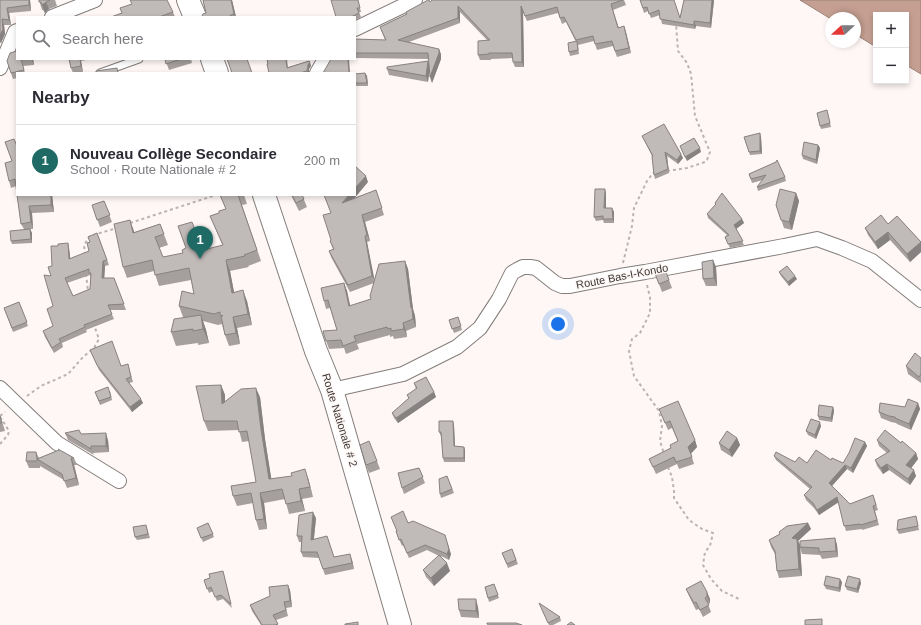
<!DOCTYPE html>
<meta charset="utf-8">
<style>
:root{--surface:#fff;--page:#f2f2f3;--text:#2b2b33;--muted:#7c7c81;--line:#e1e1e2;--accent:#1f6a65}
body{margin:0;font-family:Arial,sans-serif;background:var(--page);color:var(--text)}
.controls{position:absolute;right:12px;top:12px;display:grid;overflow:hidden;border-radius:0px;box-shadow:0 2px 6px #0003}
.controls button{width:36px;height:36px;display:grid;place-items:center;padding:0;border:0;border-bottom:1px solid var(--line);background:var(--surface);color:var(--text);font:20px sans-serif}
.compass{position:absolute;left:825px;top:12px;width:36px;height:36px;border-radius:50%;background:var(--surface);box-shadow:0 2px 6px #0003;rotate:249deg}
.you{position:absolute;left:558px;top:324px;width:14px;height:14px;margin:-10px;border:3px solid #fff;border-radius:50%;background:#1a73e8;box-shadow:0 0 0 6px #1a73e833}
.badge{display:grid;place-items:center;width:26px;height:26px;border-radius:50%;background:var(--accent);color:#fff;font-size:13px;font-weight:700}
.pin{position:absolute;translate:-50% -33px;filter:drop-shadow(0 1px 2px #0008)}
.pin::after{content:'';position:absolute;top:21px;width:14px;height:12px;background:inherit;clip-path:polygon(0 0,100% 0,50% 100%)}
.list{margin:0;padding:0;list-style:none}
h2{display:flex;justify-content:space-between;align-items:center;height:52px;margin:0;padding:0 16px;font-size:17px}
h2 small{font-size:13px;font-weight:400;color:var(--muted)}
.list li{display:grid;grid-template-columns:26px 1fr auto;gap:12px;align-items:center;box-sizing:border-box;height:72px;padding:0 16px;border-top:1px solid var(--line)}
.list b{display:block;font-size:15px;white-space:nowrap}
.list p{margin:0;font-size:13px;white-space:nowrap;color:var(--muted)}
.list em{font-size:13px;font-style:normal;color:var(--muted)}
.icon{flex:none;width:22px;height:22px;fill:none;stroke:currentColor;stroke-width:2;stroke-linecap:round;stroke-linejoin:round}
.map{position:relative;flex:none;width:921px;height:625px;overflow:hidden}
.search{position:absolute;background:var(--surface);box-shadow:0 2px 6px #0003;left:16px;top:16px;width:340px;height:44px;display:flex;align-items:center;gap:10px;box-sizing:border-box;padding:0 14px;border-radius:0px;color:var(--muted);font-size:15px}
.panel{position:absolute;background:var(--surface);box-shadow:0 2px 6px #0003;left:16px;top:72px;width:340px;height:124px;border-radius:0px}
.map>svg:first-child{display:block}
.water{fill:#c59f92;stroke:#9b8076}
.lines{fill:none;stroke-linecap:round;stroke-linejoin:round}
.lane-casing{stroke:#837d7b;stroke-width:9}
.street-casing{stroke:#837d7b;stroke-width:16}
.primary-casing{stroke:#837d7b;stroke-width:24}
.path{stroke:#b9b4b2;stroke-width:2;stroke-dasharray:3 3;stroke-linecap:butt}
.lane{stroke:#fff;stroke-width:7}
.street{stroke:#fff;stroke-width:14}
.primary{stroke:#fff;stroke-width:22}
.wall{fill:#a5a09e;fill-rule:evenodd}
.shaded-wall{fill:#868281}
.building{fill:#c0bab8;stroke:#868281;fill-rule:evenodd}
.labels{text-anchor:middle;stroke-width:3;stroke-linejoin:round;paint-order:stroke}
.street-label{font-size:11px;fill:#393736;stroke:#fef7f5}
</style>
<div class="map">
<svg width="921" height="625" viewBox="0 0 921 625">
<rect width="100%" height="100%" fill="#fef7f5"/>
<path class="water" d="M 800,0 L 921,0 L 921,74 L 906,65 L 906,15 L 876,15 L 876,47 L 855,34 L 855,18 L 831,18 L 831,19 Z"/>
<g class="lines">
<defs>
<path id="lane" d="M 100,73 L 139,59"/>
<path id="street" d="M 52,17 L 95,0
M 355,29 L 415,0
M 0,68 L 15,32 L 17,31
M 317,73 L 325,59
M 0,388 L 57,443 L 119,481
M 332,390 L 403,374 L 457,347 L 480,328 L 499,299 L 512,273 L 517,270 L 523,267 L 530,267 L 536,268 L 555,283 L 562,286 L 570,286 L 620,276 L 645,272 L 784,246 L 817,239 L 842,248 L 872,261 L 921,300"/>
<path id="primary" d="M 188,0 L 195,17
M 212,59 L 217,73
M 264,195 L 316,351 L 332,390 L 400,625"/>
</defs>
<use href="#lane" class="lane-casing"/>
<use href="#street" class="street-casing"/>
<use href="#primary" class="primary-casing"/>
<path class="path" d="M 667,171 L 687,168 L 705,162 L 707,160 L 710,152 L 695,116 L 691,74 L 687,63 L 678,51 L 676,24
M 130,223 L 216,195
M 85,255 L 84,245 L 90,236 L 117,228
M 623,263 L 632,226 L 634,208 L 647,181 L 654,172 L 656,172
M 86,274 L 88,291
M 647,285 L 650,297 L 650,313 L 640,333 L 632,339 L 629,351 L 634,376 L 659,411 L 662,426 L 660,441 L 664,454
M 27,396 L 41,386 L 68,374 L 83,357 L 94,348 L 99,339 L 94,325
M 0,416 L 5,412
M 0,444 L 8,435 L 9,431 L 1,418
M 668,467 L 672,477 L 674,491 L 674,498 L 689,520 L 702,529 L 713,533 L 710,546 L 705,552 L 703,565 L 711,579 L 722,591 L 739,599"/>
<use href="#lane" class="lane"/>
<use href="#street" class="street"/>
<use href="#primary" class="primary"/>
</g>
<path class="wall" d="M 0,0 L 30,0 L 31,11 L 9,13 L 11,25 L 4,25 L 5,34 L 1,43 L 0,43 Z
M 39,0 L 55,0 L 57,6 L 49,9 L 45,13 L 43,10 L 42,10 Z
M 203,0 L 232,0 L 236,17 L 203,17 L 206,13 Z
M 358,0 L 361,12 L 359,12 L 361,17 L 355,20 L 355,17 L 336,17 Z
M 432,0 L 624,0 L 626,5 L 613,10 L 619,28 L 624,26 L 631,53 L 617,57 L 613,46 L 597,50 L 594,41 L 578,45 L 579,54 L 570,56 L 569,52 L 576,42 L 566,22 L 562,24 L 558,13 L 527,21 L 523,12 L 524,67 L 515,67 L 513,62 L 513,58 L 491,59 L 491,60 L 480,60 L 478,55 L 487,40 L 460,12 L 460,23 L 409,42 L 441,54 L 441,59 L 432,83 L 429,69 L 428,82 L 389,75 L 387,69 L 428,61 L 429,66 L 429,59 L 355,58 L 355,39 L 385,40 L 380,27 L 407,14 L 430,2 Z
M 640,0 L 680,17 L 684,0 L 714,0 L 711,28 L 696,26 L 695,29 L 662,24 L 660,15 L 651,18 L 648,11 L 644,13 Z
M 132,4 L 173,12 L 175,17 L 111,17 L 122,13 Z
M 17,59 L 33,59 L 34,65 L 23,66 L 25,73 L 17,73 L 17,78 L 13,79 L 11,73 Z
M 69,59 L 91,59 L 81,61 L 83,72 L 77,73 L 73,73 L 71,68 Z
M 165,59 L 191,59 L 192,63 L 169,70 Z
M 267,59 L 287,59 L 288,67 L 309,61 L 311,66 L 309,69 L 309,73 L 269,73 Z
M 365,73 L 367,76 L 368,86 L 355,86 L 355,74 Z
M 827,110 L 831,127 L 821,129 L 820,126 Z
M 642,136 L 683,158 L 678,164 L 667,156 L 669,173 L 655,179 L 654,175 L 652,156 Z
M 744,137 L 761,137 L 762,154 L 750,155 Z
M 14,139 L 16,186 L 11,188 L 9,181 L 12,161 L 5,142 Z
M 818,145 L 820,148 L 817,164 L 803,159 L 802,155 Z
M 776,162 L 785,177 L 786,181 L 758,191 L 757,187 L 763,180 L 752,183 L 749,174 Z
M 368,182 L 354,199 L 376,190 L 384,215 L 365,222 L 370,241 L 367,242 L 374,281 L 405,261 L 408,269 L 413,309 L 415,316 L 416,327 L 406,331 L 407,337 L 394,339 L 393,336 L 390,337 L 390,335 L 357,344 L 359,349 L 346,354 L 344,348 L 329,349 L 324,335 L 337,330 L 330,308 L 326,309 L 324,301 L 344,283 L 347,291 L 350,306 L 371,299 L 374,283 L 350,292 L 331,257 L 329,251 L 333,249 L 330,241 L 331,240 L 331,213 Z
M 606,193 L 606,208 L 612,208 L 614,212 L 614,223 L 604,223 L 603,220 L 596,221 L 594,217 Z
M 796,193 L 799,201 L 792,230 L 784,228 L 776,205 Z
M 17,195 L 52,195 L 54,212 L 32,213 L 33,229 L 30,229 L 32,233 L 32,243 L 12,244 L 11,241 L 24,229 L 21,224 Z
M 220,195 L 244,195 L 247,204 L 242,205 L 261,261 L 248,266 L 249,267 L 230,271 L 234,292 L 247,301 L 252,325 L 237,328 L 240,344 L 229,346 L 225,335 L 222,324 L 218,325 L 203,321 L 206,330 L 209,343 L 198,345 L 198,343 L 176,346 L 171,332 L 185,317 L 183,317 L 179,306 L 194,294 L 191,280 L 159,286 L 154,271 L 127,278 L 123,267 L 135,232 L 160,224 L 168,245 L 159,248 L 163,257 L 223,246 L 210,216 L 219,213 L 226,209 Z
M 291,195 L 302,195 L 307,207 L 299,211 Z
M 104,201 L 112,222 L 100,227 L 92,205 Z
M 715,203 L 742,219 L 744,223 L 736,229 L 744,245 L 730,248 L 725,237 L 727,235 L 708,218 L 707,214 L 715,205 Z
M 897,216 L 921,242 L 921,252 L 910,262 L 890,240 L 878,249 L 868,235 L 865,228 L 888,224 Z
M 97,233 L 109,265 L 105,266 L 104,278 L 114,278 L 126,310 L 110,310 L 114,319 L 86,330 L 87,332 L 62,343 L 63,347 L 54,353 L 45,337 L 43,331 L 53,326 L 53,306 L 51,276 L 52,266 L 68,243 L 69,248 L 70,259 L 89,251 L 90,242 ZM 90,275 L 91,278 L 90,289 L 73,296 L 67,283 Z
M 713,260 L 716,267 L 717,286 L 706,286 L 703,279 Z
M 665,269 L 672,288 L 662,292 L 654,271 Z
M 779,272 L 797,279 L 789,286 L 781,276 Z
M 19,302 L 28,326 L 13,332 L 4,308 Z
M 458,317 L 462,330 L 454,333 L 449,320 Z
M 90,350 L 121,366 L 128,364 L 133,382 L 129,383 L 143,403 L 132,412 L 99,370 Z
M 921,358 L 921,383 L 908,374 L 906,366 Z
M 414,383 L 434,392 L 436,397 L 398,423 L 394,418 L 392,413 L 409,398 L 407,395 L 416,389 Z
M 221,385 L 225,395 L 225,401 L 260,397 L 265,439 L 271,479 L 308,478 L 313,497 L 302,499 L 305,511 L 289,514 L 285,499 L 264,503 L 267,529 L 259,530 L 256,520 L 253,503 L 237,506 L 233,496 L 256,482 L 249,441 L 242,442 L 239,430 L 208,431 L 204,421 Z
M 110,391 L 112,400 L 100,405 L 95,392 Z
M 918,403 L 920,409 L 911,430 L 897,424 L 896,423 L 891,422 L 881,418 L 879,412 L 905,407 Z
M 833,407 L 834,411 L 832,422 L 819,420 L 818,416 Z
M 659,409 L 695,440 L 697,447 L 691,454 L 694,464 L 679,469 L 677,464 L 656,474 L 649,459 L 671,448 L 678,441 L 672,428 L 668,430 Z
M 0,415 L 5,431 L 0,432 Z
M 454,425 L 455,446 L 464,447 L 465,450 L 465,462 L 444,462 L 443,458 L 442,436 L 441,436 L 439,432 Z
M 821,426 L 816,439 L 808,435 L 806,431 Z
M 65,433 L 108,440 L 109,452 L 93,453 L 94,455 L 68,440 Z
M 737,438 L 740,445 L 732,457 L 721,450 L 719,443 Z
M 877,440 L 901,443 L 916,453 L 918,459 L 911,468 L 916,476 L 910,485 L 889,470 L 883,474 L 877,466 L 875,460 L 887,453 L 879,446 Z
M 865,442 L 867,446 L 853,473 L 847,469 L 832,486 L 850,504 L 873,495 L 878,510 L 875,511 L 879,525 L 862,530 L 862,529 L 846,531 L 838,502 L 819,515 L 814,508 L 806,500 L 804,495 L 810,489 L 776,460 L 774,456 L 795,462 L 807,463 L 831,460 L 843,463 Z
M 59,450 L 74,458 L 77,465 L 74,465 L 79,485 L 67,488 L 64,480 L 40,466 L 40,468 L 29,468 L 26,461 L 36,452 L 39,458 Z
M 377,461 L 380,469 L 369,473 L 366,465 Z
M 419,468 L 425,483 L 404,494 L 402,488 Z
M 447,476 L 454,493 L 441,498 L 440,494 Z
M 916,516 L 919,530 L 899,534 L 897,530 Z
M 391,517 L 408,523 L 451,554 L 449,560 L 441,556 L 450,571 L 434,586 L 426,577 L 423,570 L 439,556 L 427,550 L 409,558 L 403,545 L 402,546 L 398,537 L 396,531 L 397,531 Z
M 316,518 L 314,539 L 335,557 L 352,560 L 354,569 L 325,575 L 319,558 L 303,557 L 301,552 L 301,542 L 299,542 L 297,536 Z
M 208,523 L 214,537 L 203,542 L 197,528 Z
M 808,523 L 811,529 L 798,541 L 800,545 L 802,576 L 779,578 L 777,571 L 775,554 L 771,547 L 769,540 L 780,534 L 779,532 Z
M 146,525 L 150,538 L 137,540 L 135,537 Z
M 835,538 L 837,545 L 838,557 L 822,559 L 820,555 L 802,554 L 800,547 Z
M 512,549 L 518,564 L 508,568 L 502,553 Z
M 224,575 L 232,608 L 223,599 L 217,601 L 213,591 L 209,593 L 204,580 Z
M 701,581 L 710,599 L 710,603 L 708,604 L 711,612 L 703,617 L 699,609 L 696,610 L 689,596 L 686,589 Z
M 842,582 L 840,592 L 826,589 L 824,585 Z
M 861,583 L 858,593 L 847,590 L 845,586 Z
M 494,584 L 499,598 L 489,602 L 485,587 Z
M 290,590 L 292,607 L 286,608 L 288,616 L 276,620 L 278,625 L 261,625 L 252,611 L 250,605 Z
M 539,603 L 560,617 L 561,621 L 553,625 L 549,625 Z
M 478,607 L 479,618 L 461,617 L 459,610 Z"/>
<path class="shaded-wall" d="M 29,0 L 30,0 L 31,11 L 29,5 Z
M 231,0 L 232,0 L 236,17 L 235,17 L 234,14 Z
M 712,0 L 714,0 L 711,28 L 710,23 Z
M 46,2 L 49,9 L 45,13 L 42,5 Z
M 458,6 L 460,12 L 460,23 L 458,18 Z
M 521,6 L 523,12 L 524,67 L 522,62 Z
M 7,8 L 9,13 L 11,25 L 9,20 Z
M 2,19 L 4,25 L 5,34 L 1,43 L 0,39 L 0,36 Z
M 694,21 L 696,26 L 695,29 L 694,25 Z
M 624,26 L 626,32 L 631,53 L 629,48 Z
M 439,49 L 441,54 L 441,59 L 432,83 L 430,77 Z
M 31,59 L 33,59 L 34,65 Z
M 80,59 L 81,59 L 81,61 L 83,72 L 81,66 Z
M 348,59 L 349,59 L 350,73 L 349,73 Z
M 428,61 L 430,67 L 428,82 L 426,76 Z
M 310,62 L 311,66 L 309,69 L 309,73 L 308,73 L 307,71 L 308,65 Z
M 365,73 L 367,76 L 368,86 L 367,83 Z
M 760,133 L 761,137 L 762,154 L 760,151 Z
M 818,145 L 820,148 L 817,164 L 816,160 Z
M 700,148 L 701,152 L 687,161 L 685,157 Z
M 665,152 L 667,156 L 669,173 L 668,169 Z
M 681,154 L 683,158 L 678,164 L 677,160 Z
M 366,176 L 368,182 L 344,210 L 342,203 L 349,195 L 355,195 L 355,188 Z
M 605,189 L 606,193 L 606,212 L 604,208 Z
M 796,193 L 799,201 L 792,230 L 789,222 Z
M 51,195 L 52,195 L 54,212 L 51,205 Z
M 29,206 L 32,213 L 33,229 L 31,222 Z
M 612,208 L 614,212 L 614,223 L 613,219 Z
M 362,215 L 365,222 L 370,241 L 367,235 Z
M 742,219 L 744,223 L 736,229 L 734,225 Z
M 130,220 L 134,231 L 137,244 L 133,233 Z
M 30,229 L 32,233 L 32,243 L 31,239 Z
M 888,232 L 890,240 L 878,249 L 875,242 Z
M 365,236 L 367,242 L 375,282 L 372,276 Z
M 921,242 L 921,252 L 910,262 L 907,254 Z
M 68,243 L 69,248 L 71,264 L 69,259 Z
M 226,260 L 230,271 L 236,303 L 232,293 Z
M 713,260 L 716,267 L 717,286 L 714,278 Z
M 103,261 L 105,266 L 104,283 L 102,278 Z
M 405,261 L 408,269 L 413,309 L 415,316 L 416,327 L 413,319 L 411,308 Z
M 795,276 L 797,279 L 789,286 L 788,282 Z
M 344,283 L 347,291 L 352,314 L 349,306 Z
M 243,290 L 247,301 L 252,325 L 248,314 Z
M 201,315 L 206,330 L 209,343 L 203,329 Z
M 233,317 L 237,328 L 240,344 L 236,333 Z
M 403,323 L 406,331 L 407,337 L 404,329 Z
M 221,385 L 225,395 L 225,413 L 222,404 Z
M 256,388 L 260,397 L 265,439 L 273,489 L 269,479 L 261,429 Z
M 434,392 L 436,397 L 398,423 L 396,418 Z
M 141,399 L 143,403 L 132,412 L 130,407 Z
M 918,403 L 920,409 L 911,430 L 909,424 Z
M 833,407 L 834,411 L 832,422 L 831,418 Z
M 453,421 L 454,425 L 455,450 L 454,446 Z
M 820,422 L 821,426 L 816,439 L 815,435 Z
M 106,433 L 108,440 L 109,452 L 106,446 Z
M 737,438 L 740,445 L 732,457 L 729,450 Z
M 695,440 L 697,447 L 690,454 L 688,447 Z
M 865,442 L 867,446 L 853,473 L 851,468 Z
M 464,447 L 465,450 L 465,462 L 464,458 Z
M 916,453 L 918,459 L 909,471 L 906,465 Z
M 71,458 L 74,465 L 79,485 L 76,478 Z
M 887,464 L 889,470 L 883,474 L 881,468 Z
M 845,465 L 847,469 L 830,488 L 829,483 Z
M 305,469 L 308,478 L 313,497 L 310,487 Z
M 914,470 L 916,476 L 910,485 L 908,479 Z
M 299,489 L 302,499 L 305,511 L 301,501 Z
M 260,493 L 264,503 L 267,529 L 264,519 Z
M 837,497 L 839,502 L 819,515 L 817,510 Z
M 313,512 L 316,518 L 313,546 L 311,540 Z
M 808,523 L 811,529 L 798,541 L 800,545 L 802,576 L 799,569 L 792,538 Z
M 445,535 L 451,554 L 449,560 L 447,554 Z
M 835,538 L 837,545 L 838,557 L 836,551 Z
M 350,554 L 352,560 L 354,569 L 352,563 Z
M 447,563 L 450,571 L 434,586 L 431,578 Z
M 840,579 L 842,582 L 840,592 L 839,588 Z
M 860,579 L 861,583 L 858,593 L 857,589 Z
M 288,585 L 290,590 L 292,607 L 290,601 Z
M 707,592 L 710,599 L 710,603 L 707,596 Z
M 476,599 L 478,607 L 479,618 L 476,611 Z"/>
<path class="building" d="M 0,0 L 29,0 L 29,5 L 7,8 L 9,20 L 2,19 L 3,29 L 0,36 Z
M 39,0 L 50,0 L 46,2 L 42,5 L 41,2 L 39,2 Z
M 130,0 L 167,0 L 173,12 L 159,17 L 111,17 L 122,13 L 120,8 L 132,4 Z
M 203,0 L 231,0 L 234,14 L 231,15 L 231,16 L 225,17 L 203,17 L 202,16 L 203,14 L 206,13 Z
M 331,0 L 358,0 L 360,8 L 357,8 L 359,13 L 351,17 L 336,17 Z
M 428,0 L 429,0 L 430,2 L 432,0 L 623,0 L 611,4 L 618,28 L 624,26 L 629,48 L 615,51 L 612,41 L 595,44 L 593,36 L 576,40 L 564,17 L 560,18 L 557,7 L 525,16 L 521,6 L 522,62 L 513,62 L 512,53 L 489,53 L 489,54 L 478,55 L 478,41 L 490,40 L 458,6 L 458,18 L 398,40 L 439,49 L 439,53 L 430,77 L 428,53 L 355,53 L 355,39 L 386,40 L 380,27 L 407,14 L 406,12 Z
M 640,0 L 674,0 L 680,18 L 684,0 L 712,0 L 710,23 L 694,21 L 694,25 L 660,19 L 659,10 L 649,14 L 647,7 L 643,8 Z
M 577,41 L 578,50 L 569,52 L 568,43 Z
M 17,51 L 17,59 L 31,59 L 21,59 L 24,70 L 11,73 L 7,61 L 10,53 Z
M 69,59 L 80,59 L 81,66 L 71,68 Z
M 165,59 L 181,59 L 166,64 Z
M 227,59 L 247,59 L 252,73 L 232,73 Z
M 267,59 L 286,59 L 287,68 L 309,61 L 310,62 L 308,65 L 307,71 L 300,73 L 269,73 L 267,64 L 268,64 Z
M 331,59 L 348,59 L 349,73 L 323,73 Z
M 428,61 L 426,76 L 387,69 L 387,67 Z
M 117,68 L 118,73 L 96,73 L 96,71 Z
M 365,73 L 367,83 L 355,83 L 355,74 Z
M 827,110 L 830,123 L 820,126 L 817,113 Z
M 664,124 L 681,154 L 677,160 L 665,152 L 668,169 L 654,175 L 652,156 L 653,156 L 642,136 Z
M 760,133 L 760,151 L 749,152 L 744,137 Z
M 694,138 L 700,148 L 685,157 L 680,146 Z
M 14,139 L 17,146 L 17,194 L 15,179 L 9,181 L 5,163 L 12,161 L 5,142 Z
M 804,142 L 818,145 L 816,160 L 802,155 Z
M 777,160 L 785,177 L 757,187 L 766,175 L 751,179 L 749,174 L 776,162 Z
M 355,166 L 366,176 L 355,188 Z
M 595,189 L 605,189 L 604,208 L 612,208 L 613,219 L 603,219 L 603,216 L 594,217 Z
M 780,189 L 796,193 L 789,222 L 781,220 L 776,205 Z
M 376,190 L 382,208 L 362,215 L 367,235 L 365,236 L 372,276 L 348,285 L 329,251 L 334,249 L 330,241 L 331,240 L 323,215 L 331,213 L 324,195 L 349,195 L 342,203 Z
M 722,193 L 742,219 L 734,225 L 743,241 L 728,244 L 725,237 L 729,235 L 707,214 L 716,204 L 715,203 Z
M 17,195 L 51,195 L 51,205 L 29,206 L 31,222 L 21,224 Z
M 220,195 L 238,195 L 257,250 L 244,255 L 245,256 L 226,260 L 232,293 L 243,290 L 248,314 L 233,317 L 236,333 L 225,335 L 221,316 L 223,316 L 220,315 L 220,312 L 214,314 L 179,306 L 182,291 L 194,294 L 189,268 L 155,275 L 152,260 L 123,267 L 114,224 L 130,220 L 133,233 L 160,224 L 164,234 L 155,237 L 163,257 L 183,253 L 182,250 L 186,248 L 178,226 L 192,222 L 203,250 L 223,245 L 210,216 L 219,213 L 219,211 L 226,209 Z
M 292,195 L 302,195 L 304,199 L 296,203 Z
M 104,201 L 110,215 L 97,220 L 92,205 Z
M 881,215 L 888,224 L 897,216 L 921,242 L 907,254 L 888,232 L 875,242 L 865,228 Z
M 30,229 L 31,239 L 11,241 L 10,231 Z
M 97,233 L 107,260 L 103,261 L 102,278 L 114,278 L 124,304 L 108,305 L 112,314 L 84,325 L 85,327 L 59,339 L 61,342 L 52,348 L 43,331 L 53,326 L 47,309 L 53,306 L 44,275 L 51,276 L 48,267 L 52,266 L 51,246 L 58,246 L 58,244 L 68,243 L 69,259 L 89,251 L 87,243 L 90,242 L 88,237 ZM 89,269 L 89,273 L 91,273 L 90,289 L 73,296 L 65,278 Z
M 713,260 L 714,278 L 703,279 L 702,262 Z
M 405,261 L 411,308 L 412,308 L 413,319 L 403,323 L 404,329 L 391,331 L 391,328 L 388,329 L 387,327 L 354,336 L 356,341 L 343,346 L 341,340 L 326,341 L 324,335 L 323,331 L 337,330 L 328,300 L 324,301 L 321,288 L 344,283 L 349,306 L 371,299 L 370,296 L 379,264 Z
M 787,266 L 795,276 L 788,282 L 779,272 Z
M 665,269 L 669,280 L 659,284 L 654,271 Z
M 19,302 L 27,322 L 12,328 L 4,308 Z
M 201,315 L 203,329 L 193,331 L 193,329 L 171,332 L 174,319 Z
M 458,317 L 461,326 L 452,329 L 449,320 Z
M 112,341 L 121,366 L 128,364 L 131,377 L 126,379 L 141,399 L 130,407 L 97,365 L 90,350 Z
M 915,353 L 921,358 L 921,374 L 919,377 L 906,366 Z
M 426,377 L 434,392 L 396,418 L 392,413 L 409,398 L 407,395 L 417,388 L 414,383 Z
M 221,385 L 222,404 L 241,389 L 256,388 L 261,429 L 269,479 L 292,476 L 291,473 L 305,469 L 310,487 L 299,489 L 301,501 L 286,504 L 282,489 L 260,493 L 264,519 L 256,520 L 251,493 L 233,496 L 231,486 L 256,482 L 247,431 L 239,432 L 237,421 L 204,421 L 196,386 Z
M 108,387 L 111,397 L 99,401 L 95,392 Z
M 908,399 L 918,403 L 909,424 L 895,418 L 895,417 L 889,416 L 879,412 L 880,403 L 905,407 Z
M 678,401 L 695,440 L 688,447 L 692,457 L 676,462 L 674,457 L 653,467 L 649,459 L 671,448 L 670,445 L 678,441 L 670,421 L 665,423 L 659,409 Z
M 819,405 L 833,407 L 831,418 L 818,416 Z
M 0,416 L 2,423 L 0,423 Z
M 811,419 L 820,422 L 815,435 L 806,431 Z
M 439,421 L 453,421 L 454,446 L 464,447 L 464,458 L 443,458 L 441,432 L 439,432 Z
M 79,430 L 81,434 L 106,433 L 106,446 L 91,446 L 91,449 L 65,433 Z
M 885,430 L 901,443 L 902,441 L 916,453 L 906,465 L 914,470 L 908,479 L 887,464 L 881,468 L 875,460 L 890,451 L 877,440 Z
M 727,431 L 737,438 L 729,450 L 719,443 Z
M 855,438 L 865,442 L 851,468 L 845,465 L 829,483 L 850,504 L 873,495 L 876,505 L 873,506 L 877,520 L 861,525 L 860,524 L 844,526 L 837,497 L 817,510 L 813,503 L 804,495 L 812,487 L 774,456 L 776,452 L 795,462 L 799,457 L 807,463 L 816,450 L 831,460 L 832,458 L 843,463 L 849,453 Z
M 369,441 L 377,461 L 366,465 L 360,445 Z
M 58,449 L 74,458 L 71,458 L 76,478 L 64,481 L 62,474 L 37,459 L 37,461 L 26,461 L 27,452 L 36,452 L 37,459 L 59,450 Z
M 419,468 L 423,477 L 402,488 L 398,473 Z
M 447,476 L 452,489 L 440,494 L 439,479 Z
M 403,511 L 408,523 L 413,521 L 445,535 L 449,549 L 447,554 L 425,545 L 407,553 L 401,539 L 399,540 L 396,531 L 397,531 L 391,517 Z
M 313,512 L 311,540 L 327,536 L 334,557 L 350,554 L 352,563 L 323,569 L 317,552 L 301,552 L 302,536 L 297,536 L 299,515 Z
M 916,516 L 918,526 L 897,530 L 898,520 Z
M 208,523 L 213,534 L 201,538 L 197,528 Z
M 808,523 L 792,538 L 797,539 L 799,569 L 777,571 L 775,551 L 769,540 L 780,534 L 779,532 L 787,526 Z
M 146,525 L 148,534 L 135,537 L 133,527 Z
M 835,538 L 836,551 L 819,552 L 819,548 L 800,547 L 800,541 Z
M 512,549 L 516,560 L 507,564 L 502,553 Z
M 439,555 L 447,563 L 431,578 L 423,570 Z
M 223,571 L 231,604 L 221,595 L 215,597 L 211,587 L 207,589 L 204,580 L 210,578 L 209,574 Z
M 826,576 L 840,579 L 839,588 L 824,585 Z
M 848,576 L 860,579 L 857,589 L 845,586 Z
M 701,581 L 707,592 L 707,596 L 705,598 L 709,605 L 700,610 L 696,602 L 694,603 L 686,589 Z
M 494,584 L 498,595 L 488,598 L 485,587 Z
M 288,585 L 290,601 L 284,602 L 286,610 L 273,615 L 278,624 L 275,625 L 262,625 L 250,605 L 270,596 L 269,587 Z
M 458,599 L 476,599 L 476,611 L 459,610 Z
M 539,603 L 560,617 L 548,623 Z
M 822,619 L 822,625 L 805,625 L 805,620 Z
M 358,622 L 358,625 L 345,625 L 345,624 Z
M 571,622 L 575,625 L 567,625 Z
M 487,623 L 516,623 L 522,625 L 489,625 L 487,624 Z"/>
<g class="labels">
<g class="street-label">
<text transform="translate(622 276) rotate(-11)" y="4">Route Bas-I-Kondo</text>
<text transform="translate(340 420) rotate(73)" y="4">Route Nationale # 2</text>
</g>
</g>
</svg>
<div class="controls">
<button>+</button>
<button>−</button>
</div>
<svg class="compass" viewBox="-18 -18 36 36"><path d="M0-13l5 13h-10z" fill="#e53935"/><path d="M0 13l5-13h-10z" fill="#7c7c81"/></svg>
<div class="you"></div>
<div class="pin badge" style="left:200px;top:259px">1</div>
<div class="search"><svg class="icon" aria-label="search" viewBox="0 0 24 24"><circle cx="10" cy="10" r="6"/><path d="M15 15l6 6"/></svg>Search here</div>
<section class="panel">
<h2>Nearby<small></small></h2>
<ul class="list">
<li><span class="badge">1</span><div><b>Nouveau Collège Secondaire</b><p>School · Route Nationale # 2</p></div><em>200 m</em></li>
</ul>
</section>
</div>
